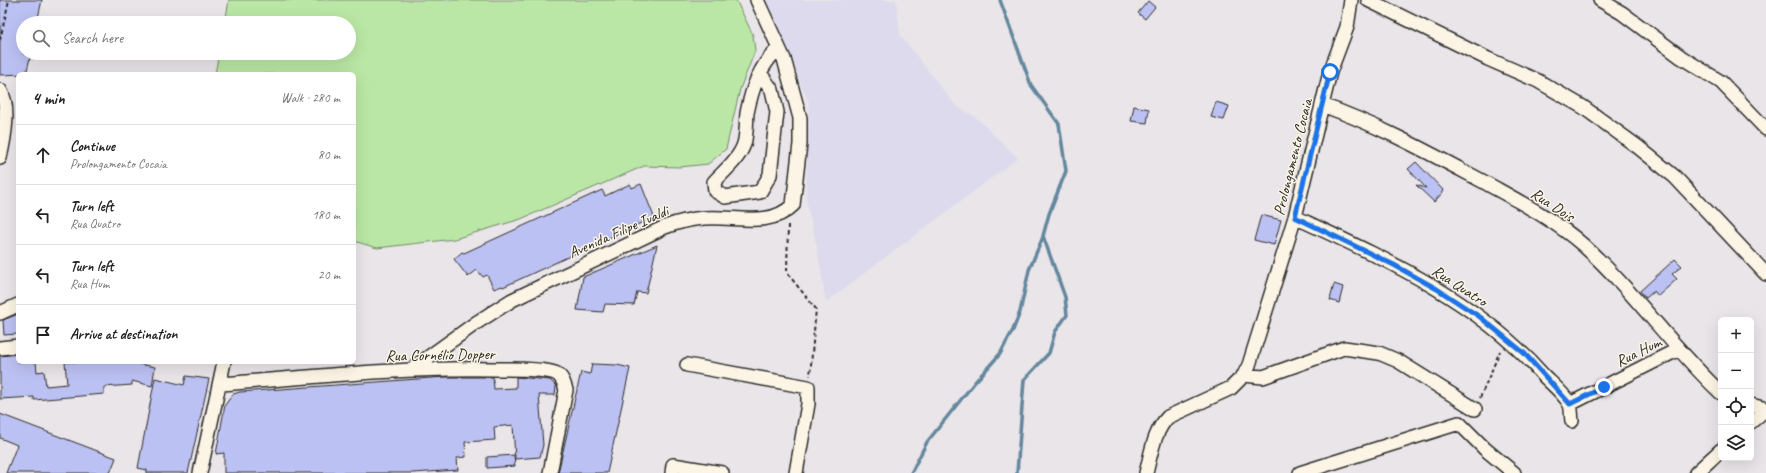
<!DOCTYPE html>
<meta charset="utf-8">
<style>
:root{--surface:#fff;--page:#f2f2f2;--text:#222;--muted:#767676;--line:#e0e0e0}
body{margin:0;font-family:Caveat,sans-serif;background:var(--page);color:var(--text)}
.controls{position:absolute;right:12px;bottom:12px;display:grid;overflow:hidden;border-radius:6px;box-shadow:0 4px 16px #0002}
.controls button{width:36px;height:36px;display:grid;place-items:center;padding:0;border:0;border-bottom:1px solid var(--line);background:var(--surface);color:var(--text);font:20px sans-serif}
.stop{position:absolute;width:12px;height:12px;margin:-9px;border:3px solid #1a73e8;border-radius:50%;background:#fff}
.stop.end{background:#1a73e8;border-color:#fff;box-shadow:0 1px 4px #0008}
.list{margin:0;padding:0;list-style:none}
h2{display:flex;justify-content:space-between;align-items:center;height:52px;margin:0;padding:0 16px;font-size:17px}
h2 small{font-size:13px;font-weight:400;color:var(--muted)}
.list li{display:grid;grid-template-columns:26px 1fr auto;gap:12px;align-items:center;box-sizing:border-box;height:60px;padding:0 16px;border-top:1px solid var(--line)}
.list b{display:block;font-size:15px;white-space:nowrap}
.list p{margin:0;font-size:13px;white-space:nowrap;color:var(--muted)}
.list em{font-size:13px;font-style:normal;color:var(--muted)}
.icon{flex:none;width:22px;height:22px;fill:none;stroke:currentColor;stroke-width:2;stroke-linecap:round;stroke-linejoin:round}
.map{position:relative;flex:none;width:1766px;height:473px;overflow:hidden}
.search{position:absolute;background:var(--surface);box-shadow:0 4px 16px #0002;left:16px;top:16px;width:340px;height:44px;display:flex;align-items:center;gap:10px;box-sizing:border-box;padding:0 14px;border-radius:22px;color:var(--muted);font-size:15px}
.panel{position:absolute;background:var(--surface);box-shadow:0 4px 16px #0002;left:16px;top:72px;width:340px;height:292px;border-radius:6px}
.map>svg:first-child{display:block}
.built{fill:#dcdaec}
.green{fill:#bae7a5;stroke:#728968}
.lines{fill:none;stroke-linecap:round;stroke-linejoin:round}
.stream{stroke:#64879d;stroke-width:3.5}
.building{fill:#bcc1f3;stroke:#2b2b2b}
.minor-casing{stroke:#2b2b2b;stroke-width:16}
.path{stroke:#2b2b2b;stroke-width:2;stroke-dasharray:4 3;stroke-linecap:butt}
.minor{stroke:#fcf5e5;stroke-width:13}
.route{stroke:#1a73e8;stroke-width:5}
.labels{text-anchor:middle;stroke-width:3;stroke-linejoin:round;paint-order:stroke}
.street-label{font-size:16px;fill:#2b2b2b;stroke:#fcf5e5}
</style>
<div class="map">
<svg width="1766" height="473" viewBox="0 0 1766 473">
<rect width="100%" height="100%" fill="#e9e5e9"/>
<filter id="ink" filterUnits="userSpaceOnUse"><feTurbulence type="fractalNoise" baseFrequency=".025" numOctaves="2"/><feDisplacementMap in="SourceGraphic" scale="8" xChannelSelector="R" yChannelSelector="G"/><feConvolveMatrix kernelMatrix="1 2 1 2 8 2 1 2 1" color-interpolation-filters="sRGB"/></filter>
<g filter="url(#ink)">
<path class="built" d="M 762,0 L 896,0 L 900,35 L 955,105 L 974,116 L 1018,158 L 826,302 L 817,247 L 806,199 L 809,102 Z"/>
<path class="green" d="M 229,0 L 736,0 L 753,35 L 755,51 L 740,89 L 726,149 L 708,164 L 680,167 L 644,166 L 521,219 L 454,239 L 377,248 L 354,241 L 354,74 L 215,74 L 219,53 L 349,53 L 349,23 L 225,23 Z"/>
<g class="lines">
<path class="stream" d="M 1000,0 L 1031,85 L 1059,124 L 1066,171 L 1049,214 L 1043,236 L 1065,297 L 1067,315 L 1055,332 L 1049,353 L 1024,380 L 1017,473
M 911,473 L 927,442 L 975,382 L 1000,354 L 1013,330 L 1020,312 L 1029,270 L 1043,237"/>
</g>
<path class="building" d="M 0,0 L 42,0 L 37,22 L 30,21 L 29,23 L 23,23 L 23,54 L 31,54 L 26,74 L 0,75 Z
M 1148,1 L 1155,7 L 1145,19 L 1138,13 Z
M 1216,102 L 1229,106 L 1224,120 L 1211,117 Z
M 1134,106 L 1149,109 L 1147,123 L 1131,121 Z
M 1416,162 L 1444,191 L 1434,202 L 1416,185 L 1426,188 L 1408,169 Z
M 630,184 L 632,188 L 641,184 L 654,217 L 503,287 L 502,286 L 494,289 L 487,275 L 483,277 L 477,270 L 468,277 L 454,259 L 462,252 L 464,253 L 602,190 L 605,196 Z
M 1261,215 L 1281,220 L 1274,245 L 1254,240 Z
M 657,245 L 646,293 L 637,292 L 634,305 L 605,304 L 603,312 L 577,310 L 583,277 Z
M 1675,259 L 1682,266 L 1672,274 L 1677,279 L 1658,296 L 1654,291 L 1646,298 L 1640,291 Z
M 1334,284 L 1343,287 L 1339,303 L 1330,300 Z
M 18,314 L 18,334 L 4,335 L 3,320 Z
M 18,354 L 18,362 L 36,362 L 37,372 L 44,371 L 46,386 L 67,384 L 65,362 L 139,362 L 139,364 L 155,367 L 152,386 L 132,381 L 132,385 L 104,387 L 104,394 L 34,400 L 34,397 L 0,399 L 0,356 Z
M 592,364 L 617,365 L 630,368 L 607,473 L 558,473 L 581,372 L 590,374 Z
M 186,376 L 209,379 L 188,473 L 147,473 L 147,470 L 138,468 L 155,378 L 184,385 Z
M 445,377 L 493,377 L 494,389 L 516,388 L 516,377 L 550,380 L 556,386 L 555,395 L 539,395 L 543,445 L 540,457 L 515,459 L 513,425 L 494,427 L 495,440 L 465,442 L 466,457 L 457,458 L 458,470 L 413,473 L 224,473 L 224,453 L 216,454 L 225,405 L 233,394 L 240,392 Z
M 0,414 L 116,458 L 110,473 L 6,473 L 17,445 L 0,438 Z
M 514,455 L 515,466 L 487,468 L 487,457 Z"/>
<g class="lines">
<defs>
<path id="minor" d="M 1368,0 L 1488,59 L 1538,81 L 1583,107 L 1638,147 L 1675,177 L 1766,274
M 1600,0 L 1622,13 L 1681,57 L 1721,82 L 1766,129
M 760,73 L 772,90 L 777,112 L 770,175 L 760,192 L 725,197 L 715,191 L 714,182 C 725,170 739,159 744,144 C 747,134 746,123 747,113 C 752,88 760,65 779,48
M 0,90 C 11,106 4,140 0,158
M 1322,105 C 1379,125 1433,155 1486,183 C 1518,201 1555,220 1583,245 C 1633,290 1672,347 1721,393
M 1295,217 C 1385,259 1478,300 1544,376 C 1552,384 1564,394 1569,403 C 1572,407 1571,416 1572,421
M 0,313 L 18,305
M 0,348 L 18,346
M 687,365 L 808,387 L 808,404 L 796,473
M 412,369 L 476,323 L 512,300 L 665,227 C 678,222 691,219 704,218 C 734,215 769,229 793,205 L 800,144 L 800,118 L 784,59 L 757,0
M 1244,375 L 1263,377 L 1344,348 L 1379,353 L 1398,361 L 1475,409
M 220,384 C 311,377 403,367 495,369 C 510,369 541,368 555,373 C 562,376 564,383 566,390 L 550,473
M 1570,404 L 1679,349
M 1751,405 L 1766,409
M 1751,422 L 1766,409
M 200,473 L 224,362
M 672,473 L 673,465 L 722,473
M 1146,473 C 1151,454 1154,431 1168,417 L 1231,388 L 1244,375 L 1249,365 L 1295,217 L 1330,72 L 1347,27 L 1351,0
M 1300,473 L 1459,423 L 1485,449 L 1514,473
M 1696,473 L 1721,450"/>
</defs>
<use href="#minor" class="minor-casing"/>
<path class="path" d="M 0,40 L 9,0
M 788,225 L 787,273 L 816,309 L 810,376
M 1480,398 L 1500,351"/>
<use href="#minor" class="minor"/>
</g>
</g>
<g class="lines" filter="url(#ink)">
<path class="route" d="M 1330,72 L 1295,217 L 1394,265 L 1437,289 L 1480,317 L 1524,353 L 1570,404 L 1604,387"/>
</g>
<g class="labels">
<g class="street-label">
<text transform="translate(1292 157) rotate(-76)" y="6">Prolongamento Cocaia</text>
<text transform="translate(1553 204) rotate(33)" y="6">Rua Dois</text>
<text transform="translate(618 231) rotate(-24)" y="6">Avenida Filipe Ivaldi</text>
<text transform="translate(1460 285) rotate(33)" y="6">Rua Quatro</text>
<text transform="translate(1638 351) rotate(-26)" y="6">Rua Hum</text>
<text transform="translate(440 354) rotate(-1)" y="6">Rua Cornélio Dopper</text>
</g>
</g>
</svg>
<div class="controls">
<button>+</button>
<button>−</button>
<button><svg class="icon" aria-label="locate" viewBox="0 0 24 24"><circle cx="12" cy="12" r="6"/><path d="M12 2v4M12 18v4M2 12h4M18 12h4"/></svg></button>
<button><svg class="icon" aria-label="layers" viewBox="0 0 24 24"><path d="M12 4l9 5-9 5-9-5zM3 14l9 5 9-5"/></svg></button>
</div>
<div class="stop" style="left:1330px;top:72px"></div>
<div class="stop end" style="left:1604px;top:387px"></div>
<div class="search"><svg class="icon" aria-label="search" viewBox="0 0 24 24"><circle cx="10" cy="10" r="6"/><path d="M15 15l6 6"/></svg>Search here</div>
<section class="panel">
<h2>4 min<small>Walk · 280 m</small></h2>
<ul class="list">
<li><svg class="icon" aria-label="ahead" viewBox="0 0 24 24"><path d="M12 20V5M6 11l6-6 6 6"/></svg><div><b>Continue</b><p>Prolongamento Cocaia</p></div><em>80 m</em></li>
<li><svg class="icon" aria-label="left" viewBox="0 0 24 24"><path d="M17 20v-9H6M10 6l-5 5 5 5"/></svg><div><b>Turn left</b><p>Rua Quatro</p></div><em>180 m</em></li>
<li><svg class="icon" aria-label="left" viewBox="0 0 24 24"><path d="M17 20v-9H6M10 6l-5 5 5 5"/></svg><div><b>Turn left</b><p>Rua Hum</p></div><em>20 m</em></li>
<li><svg class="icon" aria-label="arrive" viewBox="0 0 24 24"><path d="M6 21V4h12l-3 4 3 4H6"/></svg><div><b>Arrive at destination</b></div></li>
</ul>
</section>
</div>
